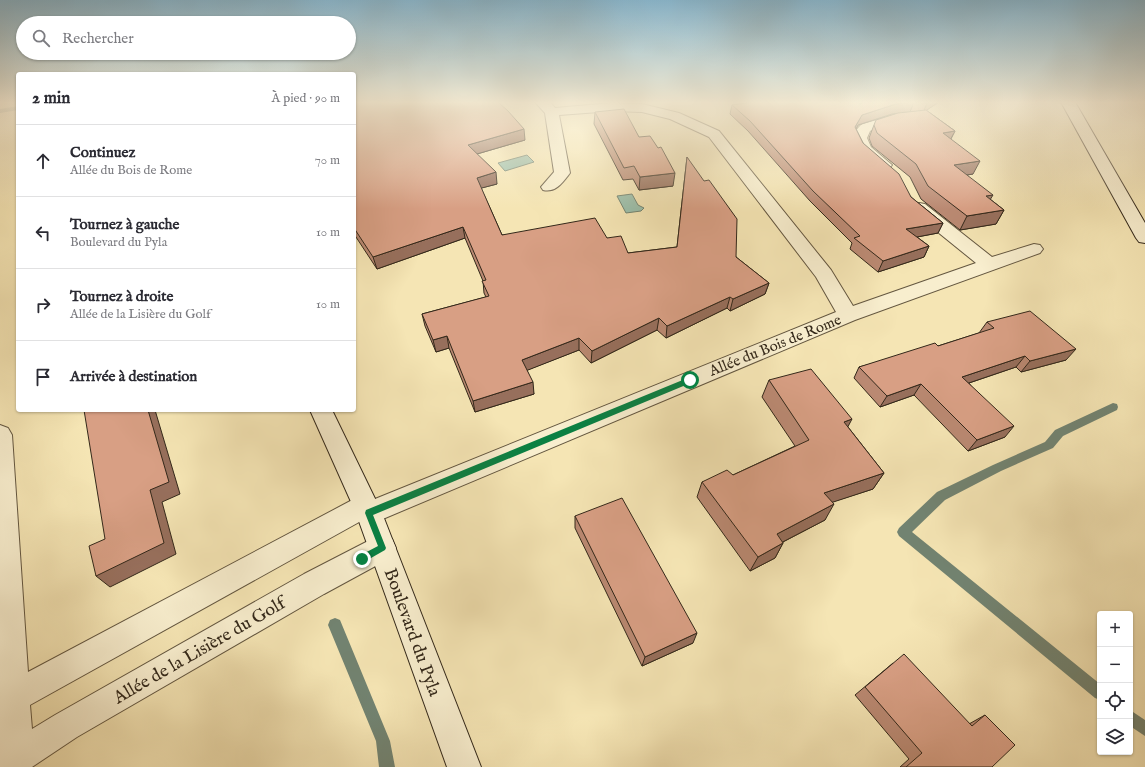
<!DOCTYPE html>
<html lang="fr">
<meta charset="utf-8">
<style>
:root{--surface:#fff;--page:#f2f2f3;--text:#2b2b33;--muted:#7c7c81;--line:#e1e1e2}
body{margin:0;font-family:"IM FELL English",serif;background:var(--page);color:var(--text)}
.controls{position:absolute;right:12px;bottom:12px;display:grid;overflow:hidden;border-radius:4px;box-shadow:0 1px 3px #0004}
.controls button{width:36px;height:36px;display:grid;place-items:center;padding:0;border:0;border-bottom:1px solid var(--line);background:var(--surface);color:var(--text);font:20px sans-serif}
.stop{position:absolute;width:12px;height:12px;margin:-9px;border:3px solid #0b8043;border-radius:50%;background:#fff}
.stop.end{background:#0b8043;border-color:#fff;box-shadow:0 1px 4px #0008}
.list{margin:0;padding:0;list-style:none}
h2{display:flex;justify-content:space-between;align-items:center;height:52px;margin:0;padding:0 16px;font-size:17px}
h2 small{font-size:13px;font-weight:400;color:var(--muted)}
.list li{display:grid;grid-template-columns:26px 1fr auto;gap:12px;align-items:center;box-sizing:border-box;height:72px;padding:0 16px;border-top:1px solid var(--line)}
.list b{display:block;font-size:15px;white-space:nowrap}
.list p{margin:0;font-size:13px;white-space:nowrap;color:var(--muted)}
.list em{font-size:13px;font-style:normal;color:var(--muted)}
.icon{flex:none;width:22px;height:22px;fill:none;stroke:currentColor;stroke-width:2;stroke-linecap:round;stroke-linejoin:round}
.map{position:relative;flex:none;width:1145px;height:767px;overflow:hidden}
.search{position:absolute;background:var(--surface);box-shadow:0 1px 3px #0004;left:16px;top:16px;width:340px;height:44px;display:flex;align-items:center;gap:10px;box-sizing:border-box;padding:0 14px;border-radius:22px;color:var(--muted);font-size:15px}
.panel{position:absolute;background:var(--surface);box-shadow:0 1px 3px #0004;left:16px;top:72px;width:340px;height:340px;border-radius:4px}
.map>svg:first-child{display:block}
.water{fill:#9cbfab;stroke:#728371}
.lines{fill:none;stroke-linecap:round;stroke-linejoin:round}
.stream{fill:#728371;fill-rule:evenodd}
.street-casing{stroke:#645740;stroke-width:2}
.secondary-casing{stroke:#33281a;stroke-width:2}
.street{fill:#f8eece;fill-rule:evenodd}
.secondary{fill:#f8eece;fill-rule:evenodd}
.wall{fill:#ba8972;stroke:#33281a}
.shaded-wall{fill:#976f5c;stroke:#33281a}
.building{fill:#d89f84;stroke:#33281a}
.route{fill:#0b8043}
.labels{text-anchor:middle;stroke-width:3;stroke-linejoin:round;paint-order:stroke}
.street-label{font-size:15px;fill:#33281a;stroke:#f8eece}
.near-street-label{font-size:18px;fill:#33281a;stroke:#f8eece}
</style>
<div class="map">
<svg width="1145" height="767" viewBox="0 0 1145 767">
<rect width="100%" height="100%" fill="#f5e5b4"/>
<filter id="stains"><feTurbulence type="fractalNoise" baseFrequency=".005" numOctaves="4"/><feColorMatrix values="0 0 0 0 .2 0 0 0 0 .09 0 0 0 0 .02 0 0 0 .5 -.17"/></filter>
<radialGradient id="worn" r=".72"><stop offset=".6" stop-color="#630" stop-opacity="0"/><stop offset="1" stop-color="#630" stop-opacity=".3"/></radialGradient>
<path class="water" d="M 527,155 L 534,162 L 505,171 L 498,163 Z
M 632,194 L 638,205 L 644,208 L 641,211 L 626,213 L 617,196 Z"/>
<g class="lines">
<path class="stream" d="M 18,106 L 18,110 L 0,113 L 0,109 Z
M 1113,403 L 1117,404 L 1118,407 L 1117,410 L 1063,436 L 1053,448 L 1001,471 L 945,500 L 912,532 L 1100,684 L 1100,700 L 1095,698 L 899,536 L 897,532 L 899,528 L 937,492 L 993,465 L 1045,442 L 1055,430 Z
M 335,618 L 340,620 L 390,741 L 395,767 L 379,767 L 376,741 L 328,625 L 330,620 Z
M 1130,710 L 1145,720 L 1145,736 L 1130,726 Z"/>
<defs>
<path id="street" d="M 535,102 L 550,102 L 555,108 L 612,103 L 642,104 L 679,113 L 719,131 L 831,270 L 853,306 L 976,263 L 913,212 L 911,208 L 913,204 L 919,203 L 925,204 L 992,257 L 1034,244 L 1040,245 L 1043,249 L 1040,253 L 855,320 L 378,521 L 369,525 L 361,521 L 30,705 L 32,729 L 55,715 L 304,574 L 372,539 L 382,535 L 392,539 L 396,548 L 392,557 L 324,594 L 77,737 L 32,767 L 0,767 L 0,425 L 8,428 L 12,435 L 28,672 L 356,498 L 365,495 L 375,499 L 836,312 L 816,277 L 709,137 L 670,119 L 642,112 L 612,111 L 559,115 L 570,173 C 563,182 556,193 543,190 L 541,187 L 554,172 L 545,113 Z
M 904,114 L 909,115 L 911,118 L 909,121 L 877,127 L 870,131 L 867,138 L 871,147 L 892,165 L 889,168 C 873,172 859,151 853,138 C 854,134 856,130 859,127 C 868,117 891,116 904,114 Z"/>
<path id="secondary" d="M 1061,102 L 1075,102 L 1145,223 L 1145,243 L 1139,242 L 1136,238 Z
M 310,410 L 332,410 L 382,513 L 481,767 L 447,767 L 356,513 Z"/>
</defs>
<use href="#street" class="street-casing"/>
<use href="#secondary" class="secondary-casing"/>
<use href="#street" class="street"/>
<use href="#secondary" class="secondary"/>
</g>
<path class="wall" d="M 354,102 L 525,140 L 477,154 L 497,184 L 481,188 L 502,235 L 607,238 L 628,253 L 677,247 L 687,157 L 736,257 L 769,283 L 765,294 L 730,311 L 727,308 L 666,338 L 657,330 L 591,363 L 579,350 L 527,370 L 534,394 L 475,412 L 449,348 L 436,352 L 425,326 L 422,314 L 486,297 L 484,293 L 483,281 L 465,238 L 377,269 L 354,234 Z
M 864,102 L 938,103 L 926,110 L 955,131 L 951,139 L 973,174 L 967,175 L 990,199 L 1004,210 L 996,224 L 960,230 L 921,199 L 910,177 L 872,146 L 869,138 L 874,125 L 895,114 L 858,125 L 856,129 L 863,143 L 911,197 L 943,223 L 938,233 L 917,237 L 929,246 L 924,257 L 878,272 L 850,249 L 852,243 L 810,201 L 748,131 L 730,114 L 732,105 L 860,104 Z
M 595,112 L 673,186 L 639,190 L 633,179 L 623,180 L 594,124 Z
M 987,322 L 1066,360 L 1021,372 L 1016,367 L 969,383 L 1005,437 L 968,451 L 914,395 L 880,407 L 854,378 L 859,367 L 938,346 L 979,333 Z
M 769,380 L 848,427 L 884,473 L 873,489 L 832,502 L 825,520 L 783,542 L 783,543 L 775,558 L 750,571 L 697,497 L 702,482 L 733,475 L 795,446 L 762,397 Z
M 575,516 L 693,643 L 642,666 L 575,528 Z
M 893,663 L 969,724 L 985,715 L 992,767 L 900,767 L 909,759 L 855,695 Z"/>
<path class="shaded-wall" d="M 914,102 L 910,112 L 892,114 L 858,125 L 852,137 L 855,127 L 862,115 L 896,104 Z
M 929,102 L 938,102 L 923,113 L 927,103 Z
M 524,129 L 525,140 L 470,156 L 468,145 Z
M 955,131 L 948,144 L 943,133 Z
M 980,161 L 973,174 L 947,178 L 954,165 Z
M 496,172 L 497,184 L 478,189 L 477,178 Z
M 675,173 L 673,186 L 639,190 L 640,177 Z
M 993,195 L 985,208 L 986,196 Z
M 1004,210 L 996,224 L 960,230 L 967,216 Z
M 943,223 L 938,233 L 901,240 L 906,229 Z
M 463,227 L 465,238 L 377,269 L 373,257 Z
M 929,246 L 924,257 L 878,272 L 883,261 Z
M 769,283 L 765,294 L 730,311 L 733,299 Z
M 730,297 L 727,308 L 666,338 L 667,326 Z
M 659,318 L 657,330 L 591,363 L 592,351 Z
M 447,336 L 449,348 L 436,352 L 433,340 Z
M 579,338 L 579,350 L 523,372 L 522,360 Z
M 1076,349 L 1066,360 L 1021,372 L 1030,361 Z
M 1025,356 L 1016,367 L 954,388 L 962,377 Z
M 533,382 L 534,394 L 475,412 L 473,401 Z
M 921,384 L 914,395 L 880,407 L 887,396 Z
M 148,410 L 155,410 L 180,494 L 162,502 L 176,554 L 110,587 L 96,576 L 150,490 Z
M 852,419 L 843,436 L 844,422 Z
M 1014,426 L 1005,437 L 968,451 L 977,440 Z
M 884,473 L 873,489 L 815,508 L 824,493 Z
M 834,504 L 825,520 L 769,549 L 777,534 Z
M 783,543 L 775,558 L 750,571 L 758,557 Z
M 697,633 L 693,643 L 642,666 L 645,657 Z"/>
<path class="building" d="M 354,102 L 498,102 L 508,111 L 524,129 L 468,145 L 496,172 L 477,178 L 502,235 L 595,218 L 607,238 L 621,236 L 628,253 L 677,247 L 687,157 L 704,181 L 709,180 L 737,219 L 736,257 L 769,283 L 733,299 L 730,297 L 667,326 L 659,318 L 592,351 L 579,338 L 522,360 L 533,382 L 473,401 L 447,336 L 433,340 L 422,314 L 489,296 L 482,281 L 486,280 L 463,227 L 373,257 L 354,228 Z
M 752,102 L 857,102 L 860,104 L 864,102 L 929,102 L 927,103 L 914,102 L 896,104 L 862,115 L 855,127 L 863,143 L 899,174 L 911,197 L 943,223 L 906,229 L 929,246 L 883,261 L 854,238 L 860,236 L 813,191 L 750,121 L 732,105 Z
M 624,109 L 639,137 L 650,136 L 658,148 L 661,147 L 675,173 L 640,177 L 634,166 L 624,168 L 595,112 Z
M 926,110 L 955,131 L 943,133 L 980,161 L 954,165 L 993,195 L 986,196 L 1004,210 L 967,216 L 928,186 L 916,164 L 877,133 L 874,125 L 876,120 L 898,113 Z
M 1030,311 L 1076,349 L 1030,361 L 1025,356 L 962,377 L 1014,426 L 977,440 L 921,384 L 887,396 L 859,367 L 935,343 L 938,346 L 994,328 L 987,322 Z
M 811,369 L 852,419 L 844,422 L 884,473 L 824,493 L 834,504 L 777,534 L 783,543 L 758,557 L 702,482 L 727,470 L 733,475 L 809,440 L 769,380 Z
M 84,410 L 148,410 L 169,482 L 150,490 L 164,543 L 96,576 L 89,546 L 105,539 Z
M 622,498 L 697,633 L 645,657 L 575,516 Z
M 904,654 L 972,726 L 985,715 L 1015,745 L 992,767 L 906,767 L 922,753 L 865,687 Z"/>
<linearGradient id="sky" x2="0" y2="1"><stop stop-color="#89b8d0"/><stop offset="0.49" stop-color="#faf3dd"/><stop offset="1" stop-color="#faf3dd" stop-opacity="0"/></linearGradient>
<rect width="1145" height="209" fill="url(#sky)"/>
<path class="route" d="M 690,377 L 694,380 L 693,382 L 373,515 L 386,548 L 385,550 L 364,562 L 359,562 L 359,556 L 378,546 L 365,513 L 366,510 Z"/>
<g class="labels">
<g class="street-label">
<text transform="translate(775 345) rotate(-22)" y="5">Allée du Bois de Rome</text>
</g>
<g class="near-street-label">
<text transform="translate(413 632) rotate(70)" y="6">Boulevard du Pyla</text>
<text transform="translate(199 650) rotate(-30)" y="6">Allée de la Lisière du Golf</text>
</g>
</g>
<rect width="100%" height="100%" filter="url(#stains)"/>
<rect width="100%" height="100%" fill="url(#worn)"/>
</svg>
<div class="controls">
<button>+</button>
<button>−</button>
<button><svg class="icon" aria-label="locate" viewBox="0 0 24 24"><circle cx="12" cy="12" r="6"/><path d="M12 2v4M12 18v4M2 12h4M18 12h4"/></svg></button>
<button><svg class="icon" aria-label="layers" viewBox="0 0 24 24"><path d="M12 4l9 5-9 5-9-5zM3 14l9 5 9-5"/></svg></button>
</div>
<div class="stop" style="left:690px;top:380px"></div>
<div class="stop end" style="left:362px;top:559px"></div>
<div class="search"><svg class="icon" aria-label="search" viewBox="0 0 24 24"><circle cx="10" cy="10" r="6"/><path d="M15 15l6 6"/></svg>Rechercher</div>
<section class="panel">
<h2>2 min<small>À pied · 90 m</small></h2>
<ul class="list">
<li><svg class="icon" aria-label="ahead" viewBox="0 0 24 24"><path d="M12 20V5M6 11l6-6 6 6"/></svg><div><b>Continuez</b><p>Allée du Bois de Rome</p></div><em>70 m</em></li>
<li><svg class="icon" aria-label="left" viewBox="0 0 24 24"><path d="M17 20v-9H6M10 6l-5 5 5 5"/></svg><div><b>Tournez à gauche</b><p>Boulevard du Pyla</p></div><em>10 m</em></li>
<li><svg class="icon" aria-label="right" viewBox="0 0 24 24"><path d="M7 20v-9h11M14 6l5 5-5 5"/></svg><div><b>Tournez à droite</b><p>Allée de la Lisière du Golf</p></div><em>10 m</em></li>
<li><svg class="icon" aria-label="arrive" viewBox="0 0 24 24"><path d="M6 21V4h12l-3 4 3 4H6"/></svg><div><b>Arrivée à destination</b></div></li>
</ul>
</section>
</div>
